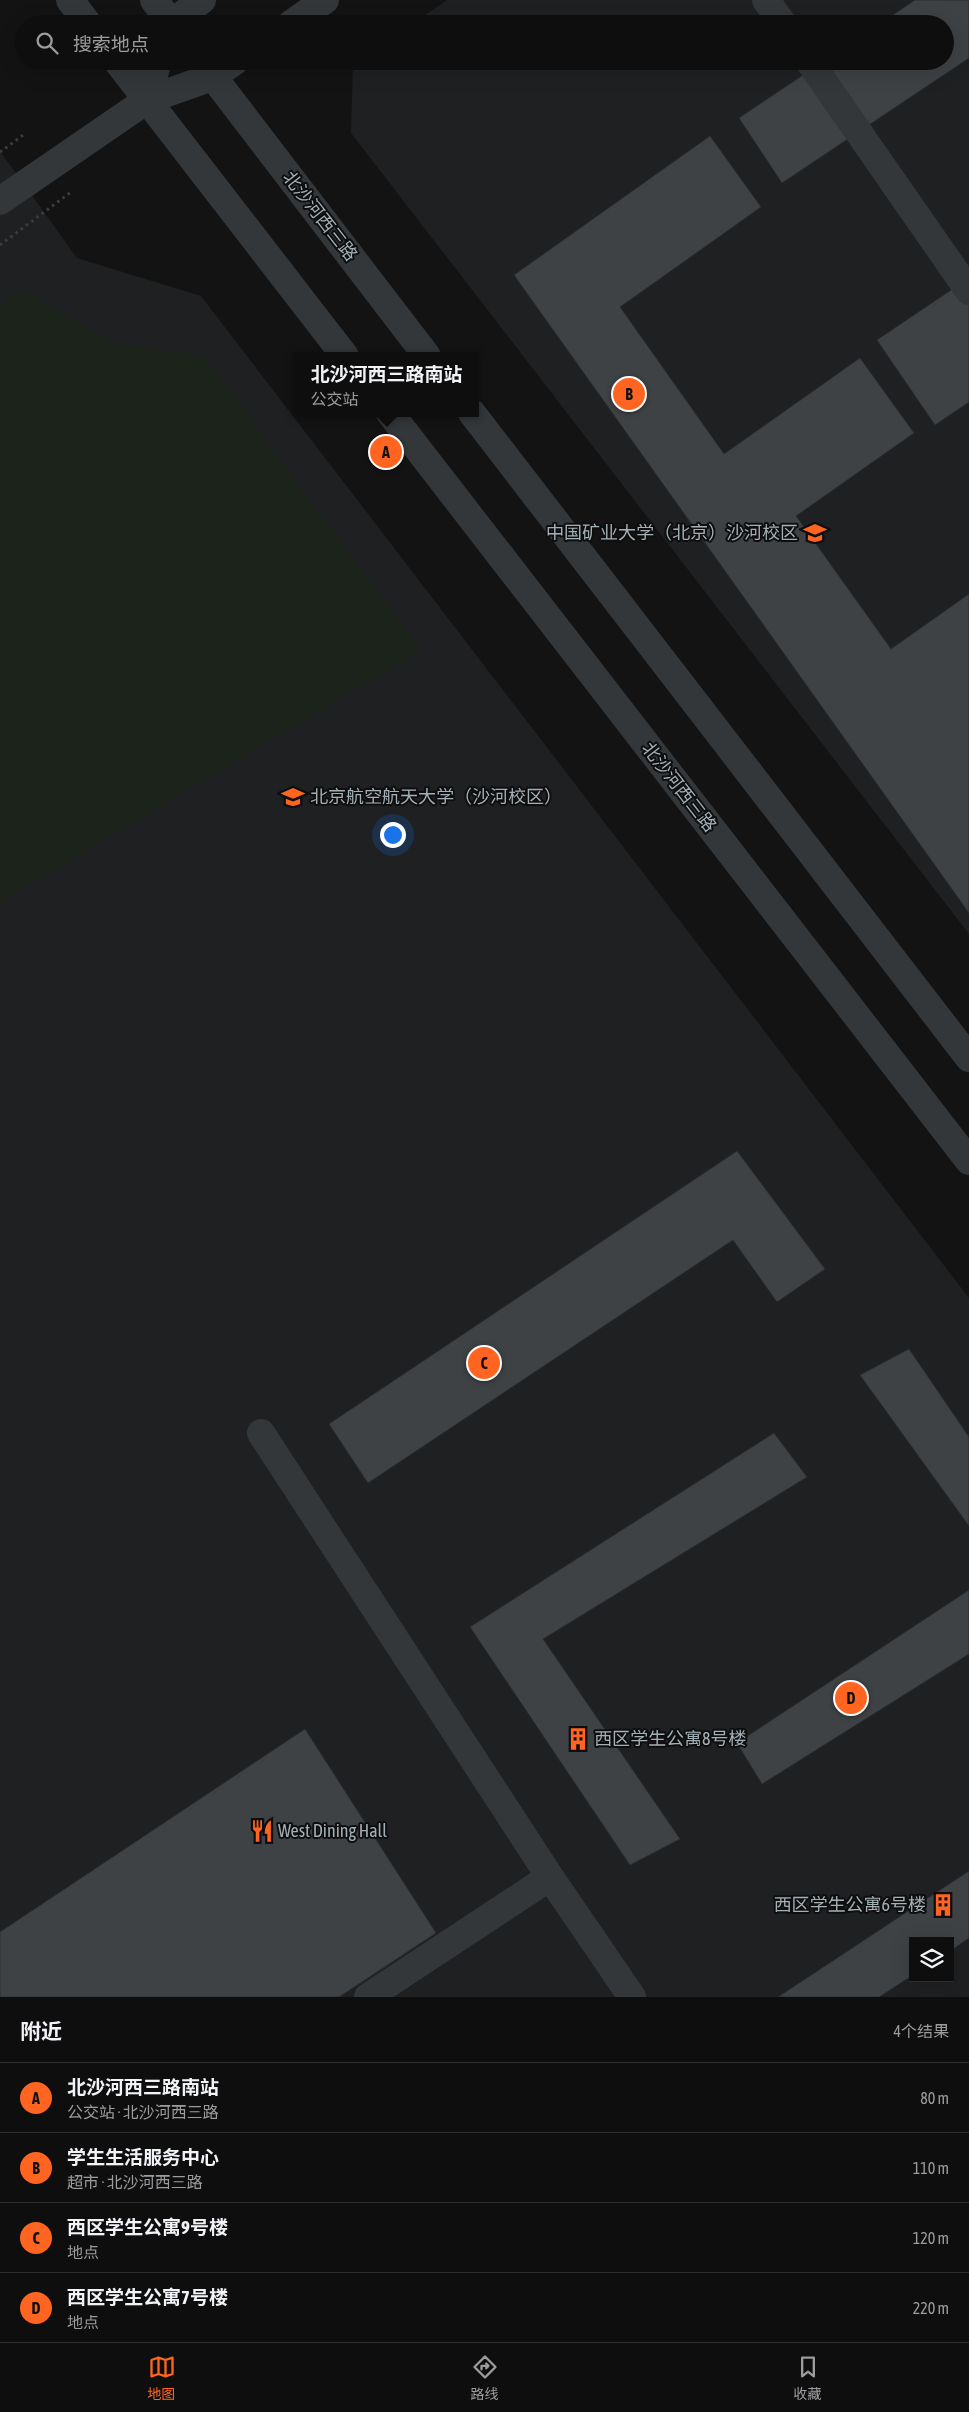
<!DOCTYPE html>
<html lang="zh">
<meta charset="utf-8">
<style>
:root{--surface:#0e0e0f;--page:#171718;--text:#f1f3f6;--muted:#9b9c9e;--line:#2e2e2f;--accent:#ff6520}
body{margin:0;font-family:"Asap Condensed","Noto Sans SC",sans-serif;background:var(--page);color:var(--text)}
.controls{position:absolute;right:15px;bottom:15px;display:grid;overflow:hidden;border-radius:0px;box-shadow:0 5px 20px #0002}
.controls button{width:45px;height:45px;display:grid;place-items:center;padding:0;border:0;border-bottom:1px solid var(--line);background:var(--surface);color:var(--text);font:25px sans-serif}
.you{position:absolute;left:392px;top:834px;width:18px;height:18px;margin:-12px;border:4px solid #fff;border-radius:50%;background:#1a73e8;box-shadow:0 0 0 8px #1a73e833}
.badge{display:grid;place-items:center;width:32px;height:32px;border-radius:50%;background:var(--accent);color:#111;font-size:16px;font-weight:700}
.pin{position:absolute;translate:-50% -50%;border:2px solid #fff;box-shadow:0 1px 5px #0006}
.popup{position:absolute;left:294px;top:352px;width:185px;height:65px;box-sizing:border-box;display:grid;place-content:center;border-radius:0px;background:var(--surface);filter:drop-shadow(0 1px 4px #0005);font-size:16px;white-space:nowrap;color:var(--muted)}
.popup b{font-size:19px;color:var(--text)}
.popup::after{content:'';position:absolute;left:50%;top:100%;margin-left:-10px;border:10px solid transparent;border-top-color:var(--surface)}
.list{margin:0;padding:0;list-style:none}
h2{display:flex;justify-content:space-between;align-items:center;height:65px;margin:0;padding:0 20px;font-size:21px}
h2 small{font-size:16px;font-weight:400;color:var(--muted)}
.list li{display:grid;grid-template-columns:32px 1fr auto;gap:15px;align-items:center;box-sizing:border-box;height:70px;padding:0 20px;border-top:1px solid var(--line)}
.list b{display:block;font-size:19px;white-space:nowrap}
.list p{margin:0;font-size:16px;white-space:nowrap;color:var(--muted)}
.list em{font-size:16px;font-style:normal;color:var(--muted)}
.icon{flex:none;width:28px;height:28px;fill:none;stroke:currentColor;stroke-width:2;stroke-linecap:round;stroke-linejoin:round}
.map{position:relative;flex:none;width:969px;height:1997px;overflow:hidden}
.search{position:absolute;background:var(--surface);box-shadow:0 5px 20px #0002;left:15px;right:15px;top:15px;height:55px;display:flex;align-items:center;gap:12px;box-sizing:border-box;padding:0 18px;border-radius:28px;color:var(--muted);font-size:19px}
.sheet{height:345px;background:var(--surface)}
nav{display:flex;justify-content:space-around;align-items:center;box-sizing:border-box;height:70px;border-top:1px solid var(--line);background:var(--surface);font-size:14px;color:var(--muted)}
nav a{display:grid;justify-items:center;gap:2px}
nav .on{color:var(--accent)}
.map>svg:first-child{display:block}
.built{fill:#1f2022;fill-rule:evenodd}
.green{fill:#1c231a}
.building{fill:#3e4245;stroke:#2c2e31}
.lines{fill:none;stroke-linecap:round;stroke-linejoin:round}
.path{stroke:#393e41;stroke-width:3;stroke-dasharray:2.5 4;stroke-linecap:butt}
.minor{stroke:#33373a;stroke-width:28}
.tertiary{stroke:#33373a;stroke-width:28}
.labels{text-anchor:middle;stroke-width:4;stroke-linejoin:round;paint-order:stroke}
.street-label{font-size:18px;fill:#a3b0b6;stroke:#0e0e0f}
.poi-label{font-size:18px;fill:#a3b0b6;stroke:#0e0e0f;text-anchor:start}
</style>
<div class="map">
<svg width="969" height="1997" viewBox="0 0 969 1997">
<rect width="100%" height="100%" fill="#131314"/>
<path class="built" d="M 447,0 L 969,0 L 969,934 L 351,133 L 353,64 L 357,61 L 945,61 L 945,24 L 412,24 Z
M 0,151 L 77,258 L 201,296 L 969,1298 L 969,1997 L 0,1997 ZM 913,1941 L 950,1941 L 950,1978 L 913,1978 Z"/>
<path class="green" d="M 23,290 L 114,344 L 203,356 L 421,650 L 0,902 L 0,306 Z"/>
<path class="building" d="M 915,0 L 969,0 L 969,58 L 782,183 L 739,118 L 824,61 L 945,61 L 945,24 L 880,24 Z
M 710,136 L 761,207 L 620,307 L 724,454 L 860,358 L 914,433 L 796,516 L 891,649 L 969,594 L 969,913 L 514,275 Z
M 969,278 L 969,402 L 935,425 L 877,340 Z
M 737,1151 L 825,1269 L 777,1302 L 733,1240 L 368,1483 L 329,1424 Z
M 909,1349 L 969,1437 L 969,1526 L 860,1375 Z
M 774,1433 L 807,1477 L 543,1639 L 680,1839 L 630,1865 L 470,1627 Z
M 969,1590 L 969,1654 L 762,1784 L 737,1743 Z
M 305,1729 L 436,1933 L 339,1997 L 0,1997 L 0,1932 Z
M 969,1871 L 969,1938 L 950,1951 L 950,1941 L 913,1941 L 913,1975 L 879,1997 L 778,1997 Z"/>
<g class="lines">
<path class="path" d="M 0,152 L 26,133
M 0,245 L 71,192"/>
<path class="minor" d="M 766,0 L 783,24
M 809,61 L 969,291
M 0,201 L 147,100
M 261,1433 L 550,1877 L 632,1997
M 368,1997 L 550,1877"/>
<path class="tertiary" d="M 70,0 L 88,24
M 154,0 L 172,24
M 170,24 L 202,0
M 291,24 L 325,0
M 117,61 L 345,356
M 201,61 L 427,356
M 147,100 L 212,77 L 235,61
M 147,100 L 158,61
M 390,413 L 969,1161
M 472,413 L 969,1058"/>
</g>
<defs>
<symbol id="university-bare" viewBox="-9 -9 18 18"><path d="M0-5L7-2L0 1L-7-2ZM-4 1L0 2.5L4 1V4Q0 6-4 4Z" fill="#ff6520" stroke="#0e0e0f" stroke-width="2.5" paint-order="stroke"/></symbol>
<symbol id="building-bare" viewBox="-9 -9 18 18"><path d="M-4-6H4V6H1V3H-1V6H-4ZM-2.5-4.3h1.7v1.8h-1.7ZM.8-4.3h1.7v1.8H.8ZM-2.5-1h1.7V.8h-1.7ZM.8-1h1.7V.8H.8Z" fill="#ff6520" stroke="#0e0e0f" stroke-width="2.5" paint-order="stroke"/></symbol>
<symbol id="restaurant-bare" viewBox="-9 -9 18 18"><path d="M-5-6h1v4h1v-4h1v4h1v-4h1v5L-1.5 .5V6h-2V.5L-5-1ZM5-6V6H3V1.5H1.5Q1.5-4 5-6Z" fill="#ff6520" stroke="#0e0e0f" stroke-width="2.5" paint-order="stroke"/></symbol>
</defs>
<g fill-rule="evenodd">
<use href="#university-bare" x="799" y="517" width="32" height="32"/>
<use href="#university-bare" x="277" y="781" width="32" height="32"/>
<use href="#building-bare" x="562" y="1723" width="32" height="32"/>
<use href="#restaurant-bare" x="246" y="1815" width="32" height="32"/>
<use href="#building-bare" x="927" y="1889" width="32" height="32"/>
</g>
<g class="labels">
<g class="street-label">
<text transform="translate(320 216) rotate(52)" y="6">北沙河西三路</text>
<text transform="translate(679 787) rotate(52)" y="6">北沙河西三路</text>
</g>
<g class="poi-label">
<text x="798" y="539" text-anchor="end">中国矿业大学（北京）沙河校区</text>
<text x="310" y="803">北京航空航天大学（沙河校区）</text>
<text x="594" y="1745">西区学生公寓8号楼</text>
<text x="278" y="1837">West Dining Hall</text>
<text x="926" y="1911" text-anchor="end">西区学生公寓6号楼</text>
</g>
</g>
</svg>
<div class="controls">
<button><svg class="icon" aria-label="layers" viewBox="0 0 24 24"><path d="M12 4l9 5-9 5-9-5zM3 14l9 5 9-5"/></svg></button>
</div>
<div class="you"></div>
<div class="pin badge" style="left:386px;top:452px">A</div>
<div class="popup"><b>北沙河西三路南站</b>公交站</div>
<div class="pin badge" style="left:629px;top:394px">B</div>
<div class="pin badge" style="left:484px;top:1363px">C</div>
<div class="pin badge" style="left:851px;top:1698px">D</div>
<div class="search"><svg class="icon" aria-label="search" viewBox="0 0 24 24"><circle cx="10" cy="10" r="6"/><path d="M15 15l6 6"/></svg>搜索地点</div>
</div>
<section class="sheet">
<h2>附近<small>4个结果</small></h2>
<ul class="list">
<li><span class="badge">A</span><div><b>北沙河西三路南站</b><p>公交站 · 北沙河西三路</p></div><em>80 m</em></li>
<li><span class="badge">B</span><div><b>学生生活服务中心</b><p>超市 · 北沙河西三路</p></div><em>110 m</em></li>
<li><span class="badge">C</span><div><b>西区学生公寓9号楼</b><p>地点</p></div><em>120 m</em></li>
<li><span class="badge">D</span><div><b>西区学生公寓7号楼</b><p>地点</p></div><em>220 m</em></li>
</ul>
</section>
<nav>
<a class="on"><svg class="icon" aria-label="map" viewBox="0 0 24 24"><path d="M3 6l6-2 6 2 6-2v14l-6 2-6-2-6 2zM9 4v14M15 6v14"/></svg>地图</a>
<a><svg class="icon" aria-label="directions" viewBox="0 0 24 24"><path d="M12 3l9 9-9 9-9-9zM9 14v-3h6M13 9l2 2-2 2"/></svg>路线</a>
<a><svg class="icon" aria-label="saved" viewBox="0 0 24 24"><path d="M7 4h10v16l-5-4-5 4z"/></svg>收藏</a>
</nav>
